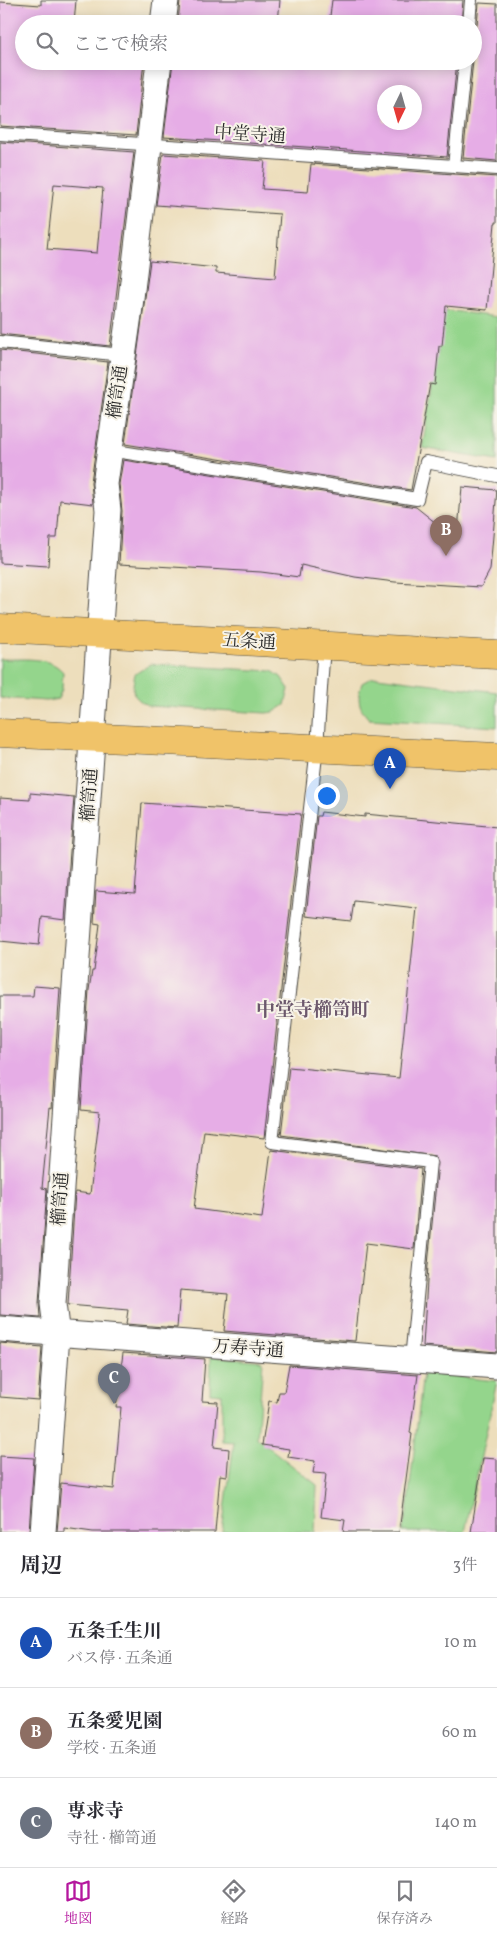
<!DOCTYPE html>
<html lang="ja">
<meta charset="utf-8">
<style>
:root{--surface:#fff;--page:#f2f2f3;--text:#2b2b33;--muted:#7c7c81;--line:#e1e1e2;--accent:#b5179e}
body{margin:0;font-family:Vollkorn,"Noto Serif JP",serif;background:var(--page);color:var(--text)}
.compass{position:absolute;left:377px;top:85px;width:45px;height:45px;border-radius:50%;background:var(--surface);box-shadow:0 2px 12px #0003;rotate:185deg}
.you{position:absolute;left:326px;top:795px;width:18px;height:18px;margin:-12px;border:4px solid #fff;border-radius:50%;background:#1a73e8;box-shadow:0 0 0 8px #1a73e833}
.badge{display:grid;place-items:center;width:32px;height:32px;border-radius:50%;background:var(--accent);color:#fff;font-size:16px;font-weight:700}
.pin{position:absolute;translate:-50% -41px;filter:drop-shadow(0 1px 2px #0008)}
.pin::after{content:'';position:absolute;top:26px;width:18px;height:15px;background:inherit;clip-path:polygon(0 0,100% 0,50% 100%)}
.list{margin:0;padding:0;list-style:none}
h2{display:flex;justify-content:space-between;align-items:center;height:65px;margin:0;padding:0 20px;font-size:21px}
h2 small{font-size:16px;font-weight:400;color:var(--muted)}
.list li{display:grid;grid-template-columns:32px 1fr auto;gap:15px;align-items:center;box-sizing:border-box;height:90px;padding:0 20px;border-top:1px solid var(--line)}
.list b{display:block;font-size:19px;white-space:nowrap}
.list p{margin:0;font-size:16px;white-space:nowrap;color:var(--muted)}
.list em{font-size:16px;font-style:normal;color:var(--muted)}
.icon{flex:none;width:28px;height:28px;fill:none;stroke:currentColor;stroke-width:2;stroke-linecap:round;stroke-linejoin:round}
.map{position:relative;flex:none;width:497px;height:1532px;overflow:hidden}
.search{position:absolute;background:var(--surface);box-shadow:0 2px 12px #0003;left:15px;right:15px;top:15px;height:55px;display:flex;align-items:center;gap:12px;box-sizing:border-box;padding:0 18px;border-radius:28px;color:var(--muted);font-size:19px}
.sheet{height:335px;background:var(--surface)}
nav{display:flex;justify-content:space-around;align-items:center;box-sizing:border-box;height:70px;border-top:1px solid var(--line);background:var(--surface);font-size:14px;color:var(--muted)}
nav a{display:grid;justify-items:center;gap:2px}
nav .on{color:var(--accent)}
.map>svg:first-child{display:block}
.green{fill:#94d58c;stroke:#60805c}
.building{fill:#e6ade6;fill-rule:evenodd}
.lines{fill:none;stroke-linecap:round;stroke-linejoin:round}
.service-casing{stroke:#484641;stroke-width:14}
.minor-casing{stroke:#484641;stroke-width:27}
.trunk-casing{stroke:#484641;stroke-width:29}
.service{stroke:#fff;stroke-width:12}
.minor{stroke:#fff;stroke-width:25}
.trunk{stroke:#f0c369;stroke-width:28}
.labels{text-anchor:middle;stroke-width:4;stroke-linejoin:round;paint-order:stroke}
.street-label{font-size:18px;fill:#2b2b2b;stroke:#f7f3e8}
.neighbourhood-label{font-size:19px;font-weight:bold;fill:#6c586c;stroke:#f7f3e8}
</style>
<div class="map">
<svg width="497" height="1532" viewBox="0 0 497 1532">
<rect width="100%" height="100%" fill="#f7f3e8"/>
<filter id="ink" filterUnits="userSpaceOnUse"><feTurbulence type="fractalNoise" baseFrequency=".02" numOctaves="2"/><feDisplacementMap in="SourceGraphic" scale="10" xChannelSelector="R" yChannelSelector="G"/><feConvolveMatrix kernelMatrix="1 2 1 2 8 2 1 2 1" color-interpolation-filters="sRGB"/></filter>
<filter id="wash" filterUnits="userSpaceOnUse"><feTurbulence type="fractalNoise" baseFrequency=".0096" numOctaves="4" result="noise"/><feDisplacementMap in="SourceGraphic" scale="20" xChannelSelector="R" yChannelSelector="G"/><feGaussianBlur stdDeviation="1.12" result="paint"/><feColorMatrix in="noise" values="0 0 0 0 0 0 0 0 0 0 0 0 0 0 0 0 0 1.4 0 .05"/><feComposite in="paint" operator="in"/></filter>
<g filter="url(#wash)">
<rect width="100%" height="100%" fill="#eddebc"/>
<path class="green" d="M 445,310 L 497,317 L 497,461 L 422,448 Z
M 0,659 C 21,660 49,655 63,672 L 62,689 L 58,699 L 47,701 L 0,698 Z
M 151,664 L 272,671 L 281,677 L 289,689 L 285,705 L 274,712 L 266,713 L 149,706 C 132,697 131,693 135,674 Z
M 377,677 L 497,692 L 497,727 L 369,719 C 358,707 357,698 362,683 L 371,678 Z
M 211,1356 L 263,1361 L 257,1438 L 317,1485 L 315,1532 L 222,1532 L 234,1442 L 222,1441 L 222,1394 L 210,1393 Z
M 423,1373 L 497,1381 L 465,1532 L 402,1532 L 407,1511 Z"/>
<g id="blocks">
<path class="building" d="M 41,0 L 76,0 L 74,24 L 24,24 L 24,61 L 144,61 L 136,135 L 0,126 L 0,2 L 41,5 Z
M 180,0 L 280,0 L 278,24 L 178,24 Z
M 332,0 L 463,0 L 461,24 L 329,24 Z
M 479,3 L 497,4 L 497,161 L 463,158 L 473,61 L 473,31 L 477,25 Z
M 173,61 L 457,61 L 447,157 L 164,137 ZM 384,92 L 414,92 L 414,122 L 384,122 Z
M 0,142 L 134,152 L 110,346 L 0,334 ZM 54,184 L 103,188 L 97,253 L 47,249 Z
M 163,154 L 265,161 L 262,189 L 308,192 L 311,164 L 497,177 L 497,223 L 495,223 L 487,310 L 446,306 L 442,346 L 439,346 L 435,385 L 430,384 L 411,490 L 125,444 L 150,261 L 216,268 L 216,273 L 275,278 L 280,214 L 156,205 Z
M 0,350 L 108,362 L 91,482 L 93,504 L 60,500 L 57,538 L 50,538 L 48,566 L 0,563 Z
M 123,460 L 416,507 L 457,540 L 462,487 L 497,490 L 490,570 L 481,587 L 395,582 L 355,577 L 301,565 L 299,577 L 261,572 L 119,564 L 122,511 L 119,484 Z
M 30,793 L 74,797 L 65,920 L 42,917 L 39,945 L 0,941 L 0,798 L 30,800 Z
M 142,803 L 301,814 L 264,1138 L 204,1131 L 194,1209 L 262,1218 L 271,1150 L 421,1169 L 414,1249 L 366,1243 L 355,1341 L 224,1331 L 228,1294 L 180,1290 L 177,1328 L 126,1324 L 128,1310 L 68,1305 L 75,1192 L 90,1194 L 100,1112 L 81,1110 L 89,990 L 92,971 L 94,971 L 100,924 L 94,923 L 96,891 L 135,894 Z
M 321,812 L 365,817 L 365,814 L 497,827 L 497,1352 L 423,1346 L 428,1265 L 438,1163 L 435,1156 L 281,1135 L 289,1067 L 399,1078 L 417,908 L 354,901 L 351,921 L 306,916 L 317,816 L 320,816 Z
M 34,986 L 60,988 L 52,1108 L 50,1107 L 42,1188 L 47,1189 L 39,1303 L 40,1318 L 0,1315 L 0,996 L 33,996 Z
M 0,1343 L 42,1347 L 38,1400 L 0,1397 Z
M 123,1353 L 205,1359 L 202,1401 L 218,1402 L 214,1447 L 229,1449 L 227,1476 L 220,1475 L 215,1532 L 93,1532 L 64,1528 L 64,1532 L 57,1532 L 61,1483 L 114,1489 L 121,1407 L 116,1407 Z
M 289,1365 L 418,1375 L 410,1433 L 412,1434 L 399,1532 L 343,1532 L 345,1520 L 321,1517 L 326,1474 L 313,1473 L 315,1461 L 288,1457 L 289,1449 L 262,1445 L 269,1401 L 277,1402 L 279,1392 L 284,1392 Z
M 0,1456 L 34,1458 L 29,1532 L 0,1532 Z
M 483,1458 L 497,1459 L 497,1532 L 471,1532 Z"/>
</g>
</g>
<g filter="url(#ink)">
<use href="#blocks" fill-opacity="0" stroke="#484641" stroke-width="1"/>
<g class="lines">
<defs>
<path id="service" d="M 469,24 L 471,0
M 0,134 L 497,169
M 454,166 L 465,61
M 0,342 L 122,355
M 109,450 L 417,499 L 426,462 L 497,476
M 324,645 L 317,747 L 272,1142 L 430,1162 L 411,1360"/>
<path id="minor" d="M 163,24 L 166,0
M 0,1329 L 497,1366
M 43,1532 L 57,1335 L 53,1304 L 108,510 L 105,484 L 129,315 L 159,61"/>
<path id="trunk" d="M 0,628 L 497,655
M 0,733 L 497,757"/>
</defs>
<use href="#service" class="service-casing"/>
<use href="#minor" class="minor-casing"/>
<use href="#trunk" class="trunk-casing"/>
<use href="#service" class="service"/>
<use href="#minor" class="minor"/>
<use href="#trunk" class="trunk"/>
</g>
</g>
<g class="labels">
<g class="street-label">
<text transform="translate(250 134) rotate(4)" y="6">中堂寺通</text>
<text transform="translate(117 392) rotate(-82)" y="6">櫛笥通</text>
<text transform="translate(249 641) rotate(3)" y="6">五条通</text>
<text transform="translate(89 795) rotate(-86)" y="6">櫛笥通</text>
<text transform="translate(60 1199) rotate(-86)" y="6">櫛笥通</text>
<text transform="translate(248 1348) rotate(4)" y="6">万寿寺通</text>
</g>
<g class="neighbourhood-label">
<text x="313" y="1016">中堂寺櫛笥町</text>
</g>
</g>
</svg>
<svg class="compass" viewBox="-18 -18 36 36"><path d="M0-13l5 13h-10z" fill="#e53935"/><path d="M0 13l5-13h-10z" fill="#7c7c81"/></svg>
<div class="you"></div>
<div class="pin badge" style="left:390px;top:789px;background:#1a4fb4">A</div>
<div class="pin badge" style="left:446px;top:556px;background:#8d6e63">B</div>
<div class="pin badge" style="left:114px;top:1404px;background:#6b7280">C</div>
<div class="search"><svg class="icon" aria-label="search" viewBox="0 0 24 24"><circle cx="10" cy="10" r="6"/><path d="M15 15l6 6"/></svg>ここで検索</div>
</div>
<section class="sheet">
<h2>周辺<small>3件</small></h2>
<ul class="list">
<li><span class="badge" style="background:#1a4fb4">A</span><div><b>五条壬生川</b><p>バス停 · 五条通</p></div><em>10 m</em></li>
<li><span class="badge" style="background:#8d6e63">B</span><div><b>五条愛児園</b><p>学校 · 五条通</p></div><em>60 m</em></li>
<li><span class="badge" style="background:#6b7280">C</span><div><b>専求寺</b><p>寺社 · 櫛笥通</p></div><em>140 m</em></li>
</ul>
</section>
<nav>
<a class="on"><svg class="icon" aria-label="map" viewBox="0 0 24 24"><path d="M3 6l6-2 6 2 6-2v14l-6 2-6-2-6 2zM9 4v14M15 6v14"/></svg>地図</a>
<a><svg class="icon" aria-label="directions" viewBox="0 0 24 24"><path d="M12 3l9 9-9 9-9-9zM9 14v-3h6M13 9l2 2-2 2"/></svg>経路</a>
<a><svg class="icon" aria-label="saved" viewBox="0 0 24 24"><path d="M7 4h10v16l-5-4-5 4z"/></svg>保存済み</a>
</nav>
